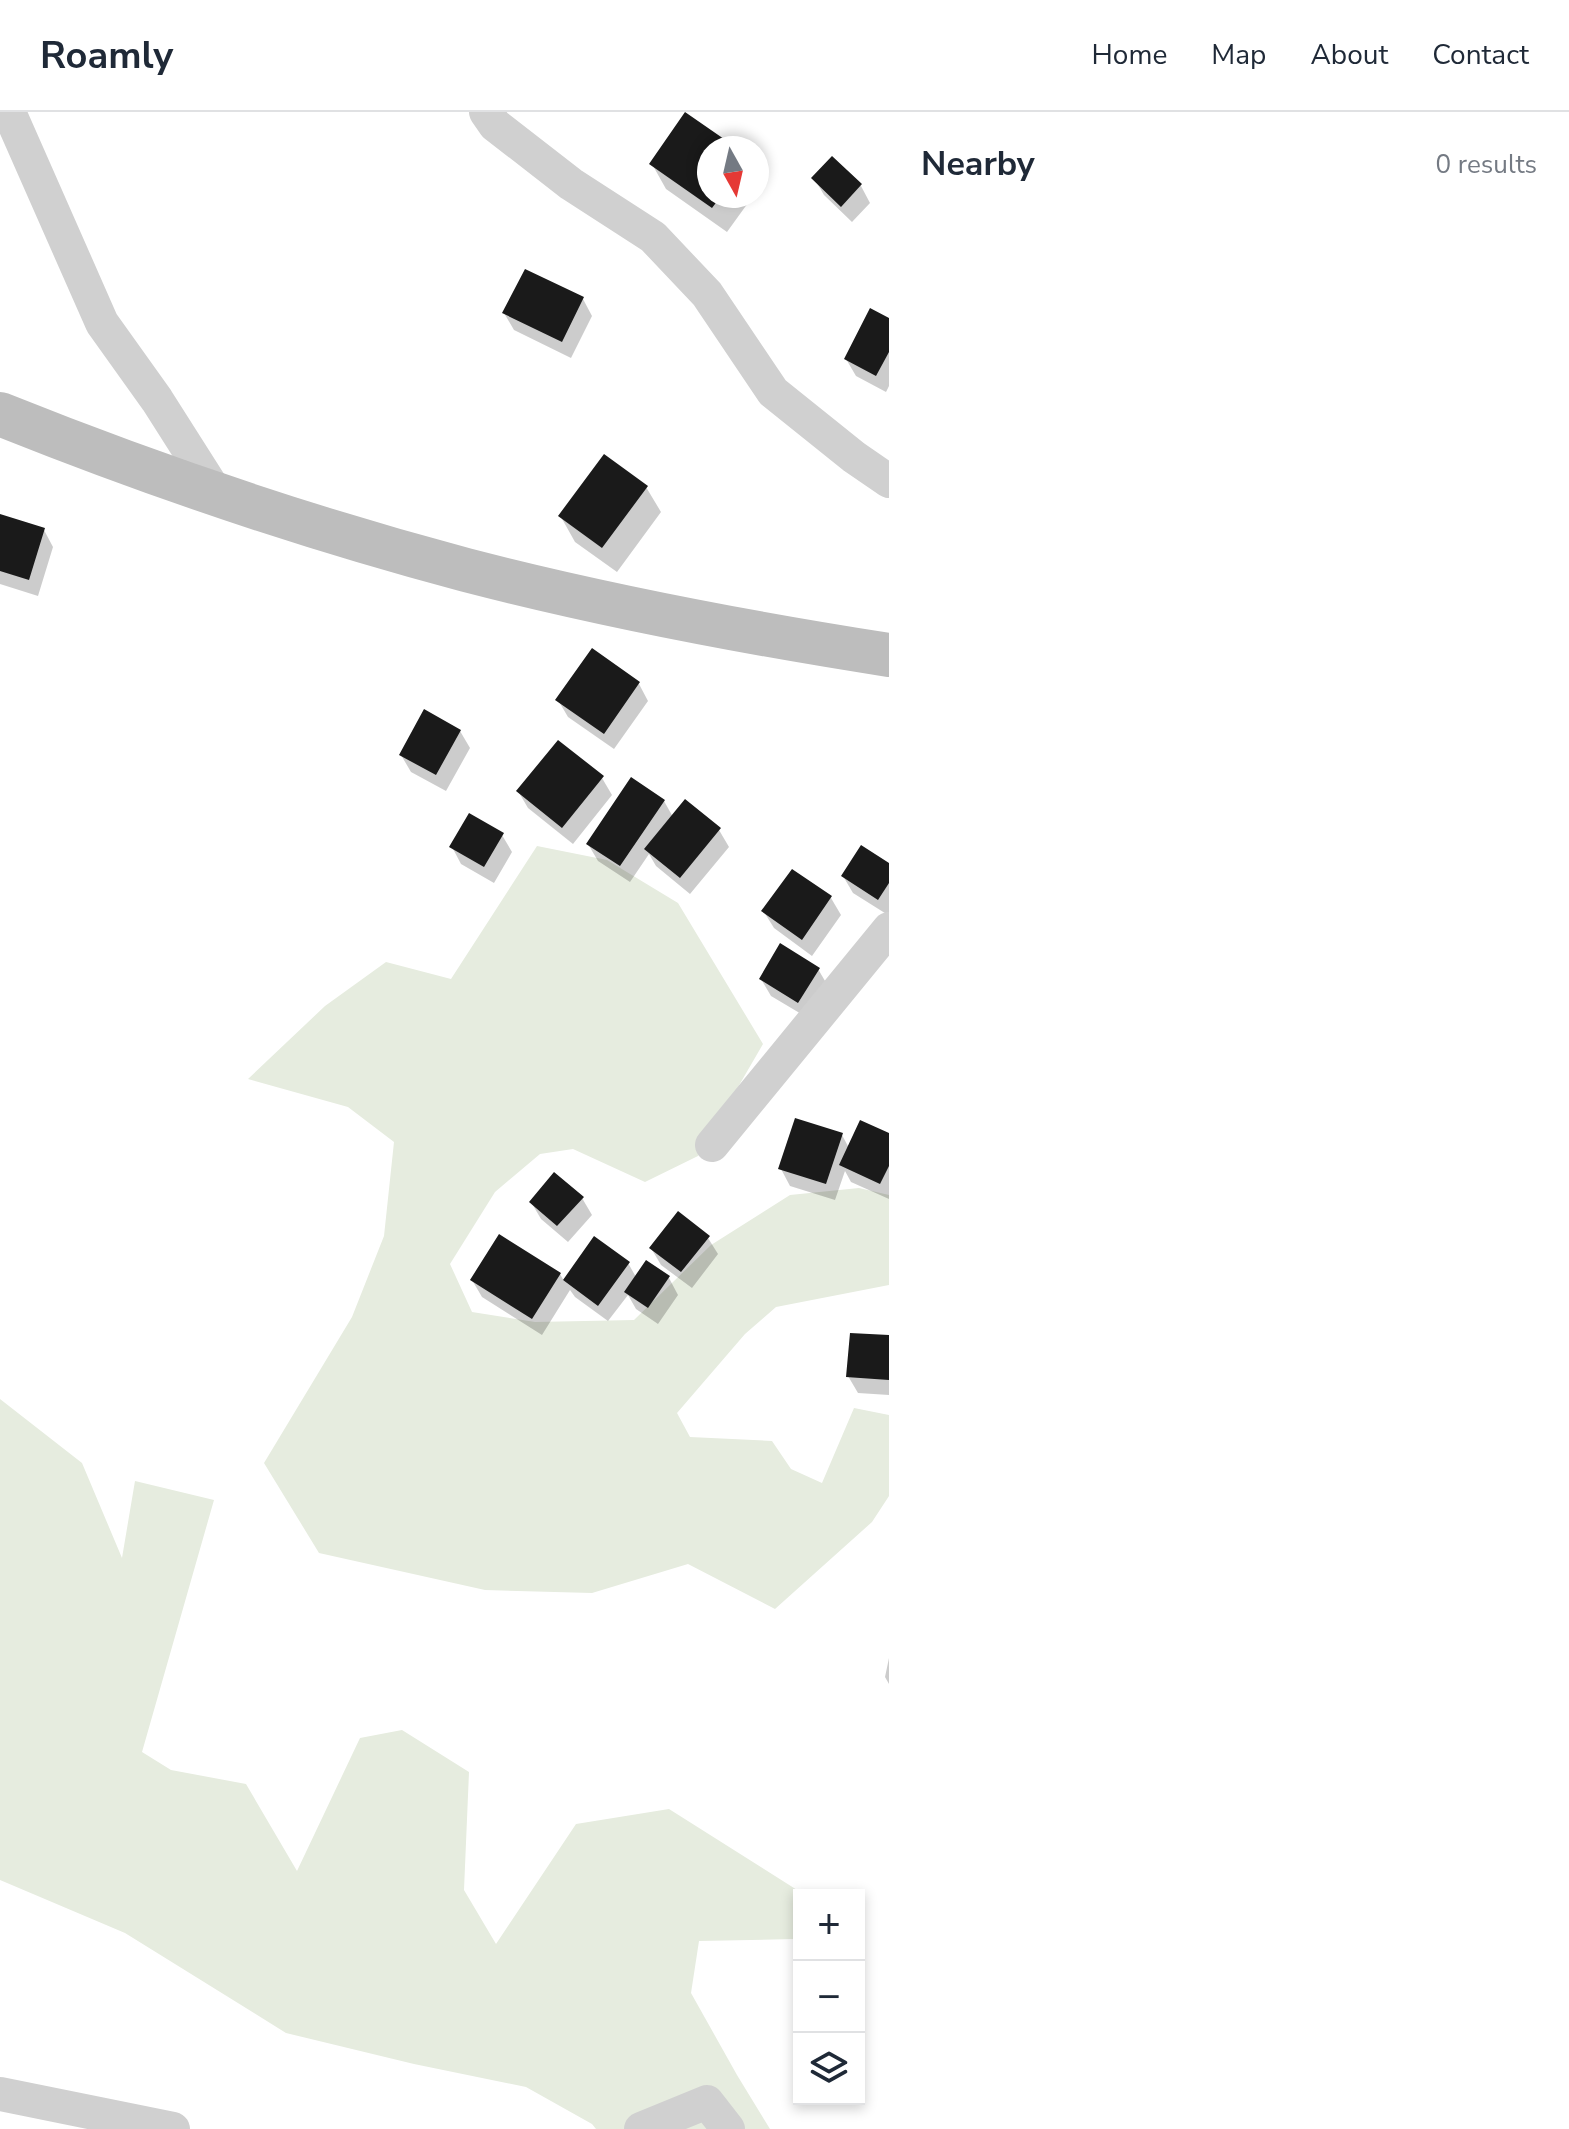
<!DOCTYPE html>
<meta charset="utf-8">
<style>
:root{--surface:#fff;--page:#f2f2f3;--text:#1f2937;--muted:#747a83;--line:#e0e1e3}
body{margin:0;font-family:"Nunito Sans",sans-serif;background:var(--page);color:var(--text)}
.controls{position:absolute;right:24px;bottom:24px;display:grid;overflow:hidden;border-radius:0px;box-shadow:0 4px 12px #0003}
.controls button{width:72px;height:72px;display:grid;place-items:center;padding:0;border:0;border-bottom:2px solid var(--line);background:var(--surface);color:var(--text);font:40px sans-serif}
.compass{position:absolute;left:697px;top:24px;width:72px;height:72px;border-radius:50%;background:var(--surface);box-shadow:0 4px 12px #0003;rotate:172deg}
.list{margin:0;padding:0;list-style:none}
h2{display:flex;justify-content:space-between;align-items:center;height:104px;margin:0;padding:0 32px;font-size:34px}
h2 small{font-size:26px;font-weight:400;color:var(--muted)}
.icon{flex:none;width:44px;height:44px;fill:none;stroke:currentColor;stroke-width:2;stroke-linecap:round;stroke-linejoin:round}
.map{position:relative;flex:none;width:889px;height:2017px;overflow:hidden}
header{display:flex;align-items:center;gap:48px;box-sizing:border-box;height:112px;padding:0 40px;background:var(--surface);border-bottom:2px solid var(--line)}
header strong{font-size:38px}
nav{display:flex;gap:44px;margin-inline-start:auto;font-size:28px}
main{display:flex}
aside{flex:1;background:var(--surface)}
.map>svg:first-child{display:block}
.green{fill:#e6ecdf}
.shadow{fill:#0003}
.building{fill:#1a1a1a}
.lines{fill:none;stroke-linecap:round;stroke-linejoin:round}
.street{stroke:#d0d0d0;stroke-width:34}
.secondary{stroke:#bdbdbd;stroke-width:44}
</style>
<header>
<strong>Roamly</strong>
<nav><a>Home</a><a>Map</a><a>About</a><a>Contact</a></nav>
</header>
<main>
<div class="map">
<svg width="889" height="2017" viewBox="0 0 889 2017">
<rect width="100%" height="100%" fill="#fff"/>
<path class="green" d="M 537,734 L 607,748 L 678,791 L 763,932 L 698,1044 L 645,1070 L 573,1037 L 540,1042 L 495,1080 L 450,1152 L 472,1200 L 535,1210 L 634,1208 L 711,1133 L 790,1083 L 859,1076 L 889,1083 L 889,1173 L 776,1195 L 745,1222 L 677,1301 L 690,1325 L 772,1329 L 791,1357 L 822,1371 L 854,1296 L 889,1303 L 889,1384 L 872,1410 L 775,1497 L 688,1452 L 592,1481 L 485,1478 L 319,1441 L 264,1351 L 352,1205 L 384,1124 L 394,1030 L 348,995 L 248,967 L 325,894 L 386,850 L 451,867 Z
M 0,1287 L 82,1351 L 122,1446 L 135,1369 L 214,1388 L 142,1640 L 171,1658 L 246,1672 L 297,1759 L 360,1626 L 402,1618 L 469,1660 L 464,1778 L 496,1832 L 576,1712 L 669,1697 L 805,1783 L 799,1783 L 799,1814 L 794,1827 L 699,1829 L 691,1881 L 737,1963 L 770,2017 L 596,2017 L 592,2012 L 526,1975 L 414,1952 L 286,1921 L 125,1821 L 0,1768 Z"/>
<path class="shadow" d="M 686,3 L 733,36 L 709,36 L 709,84 L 753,84 L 727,120 L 666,77 L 652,52 Z
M 832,47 L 861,74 L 870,91 L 852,110 L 824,83 L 814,66 Z
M 757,63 L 762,71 L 757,78 Z
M 583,187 L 592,204 L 571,246 L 514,218 L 504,201 Z
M 889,208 L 889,274 L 886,280 L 856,264 L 846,247 Z
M 646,375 L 661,400 L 617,460 L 575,430 L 561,405 Z
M 0,407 L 44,418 L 53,435 L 38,484 L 0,472 Z
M 639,572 L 648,589 L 614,637 L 568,605 L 558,588 Z
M 460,619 L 470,636 L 446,679 L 411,660 L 401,643 Z
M 602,666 L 612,683 L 573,732 L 528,696 L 518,679 Z
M 664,689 L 673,705 L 719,718 L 729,735 L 690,782 L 656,754 L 649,742 L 630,770 L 598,749 L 588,732 Z
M 502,723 L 512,740 L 494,771 L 461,752 L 452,735 Z
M 889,754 L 889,802 L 888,803 L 853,781 L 843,764 Z
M 792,759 L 831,786 L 841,803 L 812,844 L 774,816 L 764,800 Z
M 818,857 L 828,874 L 808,906 L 771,884 L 761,867 Z
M 842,1023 L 849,1036 L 889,1023 L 889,1087 L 851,1070 L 845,1059 L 835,1088 L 790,1074 L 781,1057 Z
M 582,1086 L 592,1103 L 568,1130 L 541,1107 L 531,1090 Z
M 708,1126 L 718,1142 L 692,1176 L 661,1153 L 651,1136 Z
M 595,1127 L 628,1151 L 636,1165 L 669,1166 L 678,1183 L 658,1212 L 636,1197 L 628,1183 L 608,1209 L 575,1185 L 570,1178 L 542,1223 L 482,1185 L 472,1168 L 560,1162 L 564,1169 Z
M 889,1225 L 889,1283 L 858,1281 L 848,1264 Z
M 889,1546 L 889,1572 L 885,1565 Z"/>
<path class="building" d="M 685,0 L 737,36 L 709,36 L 709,84 L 721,84 L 712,96 L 649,52 Z
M 832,44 L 862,72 L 841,95 L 811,66 Z
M 525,157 L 584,185 L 562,230 L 502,201 Z
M 870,196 L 889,206 L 889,240 L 876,264 L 844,247 Z
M 604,342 L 648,374 L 602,436 L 558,404 Z
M 0,402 L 45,416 L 29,468 L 0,459 Z
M 592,536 L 640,570 L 604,622 L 555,588 Z
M 424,597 L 461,618 L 436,663 L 399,643 Z
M 558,628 L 604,664 L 562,716 L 516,679 Z
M 631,665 L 665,688 L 620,754 L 586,732 Z
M 685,687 L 721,716 L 680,766 L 644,737 Z
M 469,701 L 504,721 L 484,755 L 449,735 Z
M 861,733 L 889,751 L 889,771 L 878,788 L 841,764 Z
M 792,757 L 832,784 L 802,828 L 761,799 Z
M 780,831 L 820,856 L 798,891 L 759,867 Z
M 795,1006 L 843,1021 L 826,1072 L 778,1057 Z
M 860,1008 L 889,1021 L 889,1054 L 880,1072 L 839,1053 Z
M 554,1060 L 584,1085 L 557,1114 L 529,1090 Z
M 678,1099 L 710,1124 L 681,1160 L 649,1136 Z
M 499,1122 L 561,1161 L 532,1207 L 470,1168 Z
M 594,1124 L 630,1150 L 598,1194 L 563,1168 Z
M 646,1148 L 670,1164 L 648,1196 L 624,1180 Z
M 850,1221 L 889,1223 L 889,1268 L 846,1265 Z"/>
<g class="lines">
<path class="street" d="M 9,0 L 102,211 L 157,288 L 218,384
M 486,0 L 495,13 L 571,72 L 653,125 L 707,182 L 773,280 L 854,345 L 889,369
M 712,1033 L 889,817
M 0,1982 L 173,2017
M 641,2017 L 707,1990 L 728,2017"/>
<path class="secondary" d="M 0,302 C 152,363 308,416 466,458 C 605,494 748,521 889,543"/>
</g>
</svg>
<div class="controls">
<button>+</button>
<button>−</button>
<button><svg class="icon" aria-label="layers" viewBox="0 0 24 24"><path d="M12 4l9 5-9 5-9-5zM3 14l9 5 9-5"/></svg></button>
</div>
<svg class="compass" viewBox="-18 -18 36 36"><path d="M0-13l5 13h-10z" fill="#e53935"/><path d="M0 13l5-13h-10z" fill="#747a83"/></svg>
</div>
<aside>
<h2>Nearby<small>0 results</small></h2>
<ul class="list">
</ul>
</aside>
</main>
